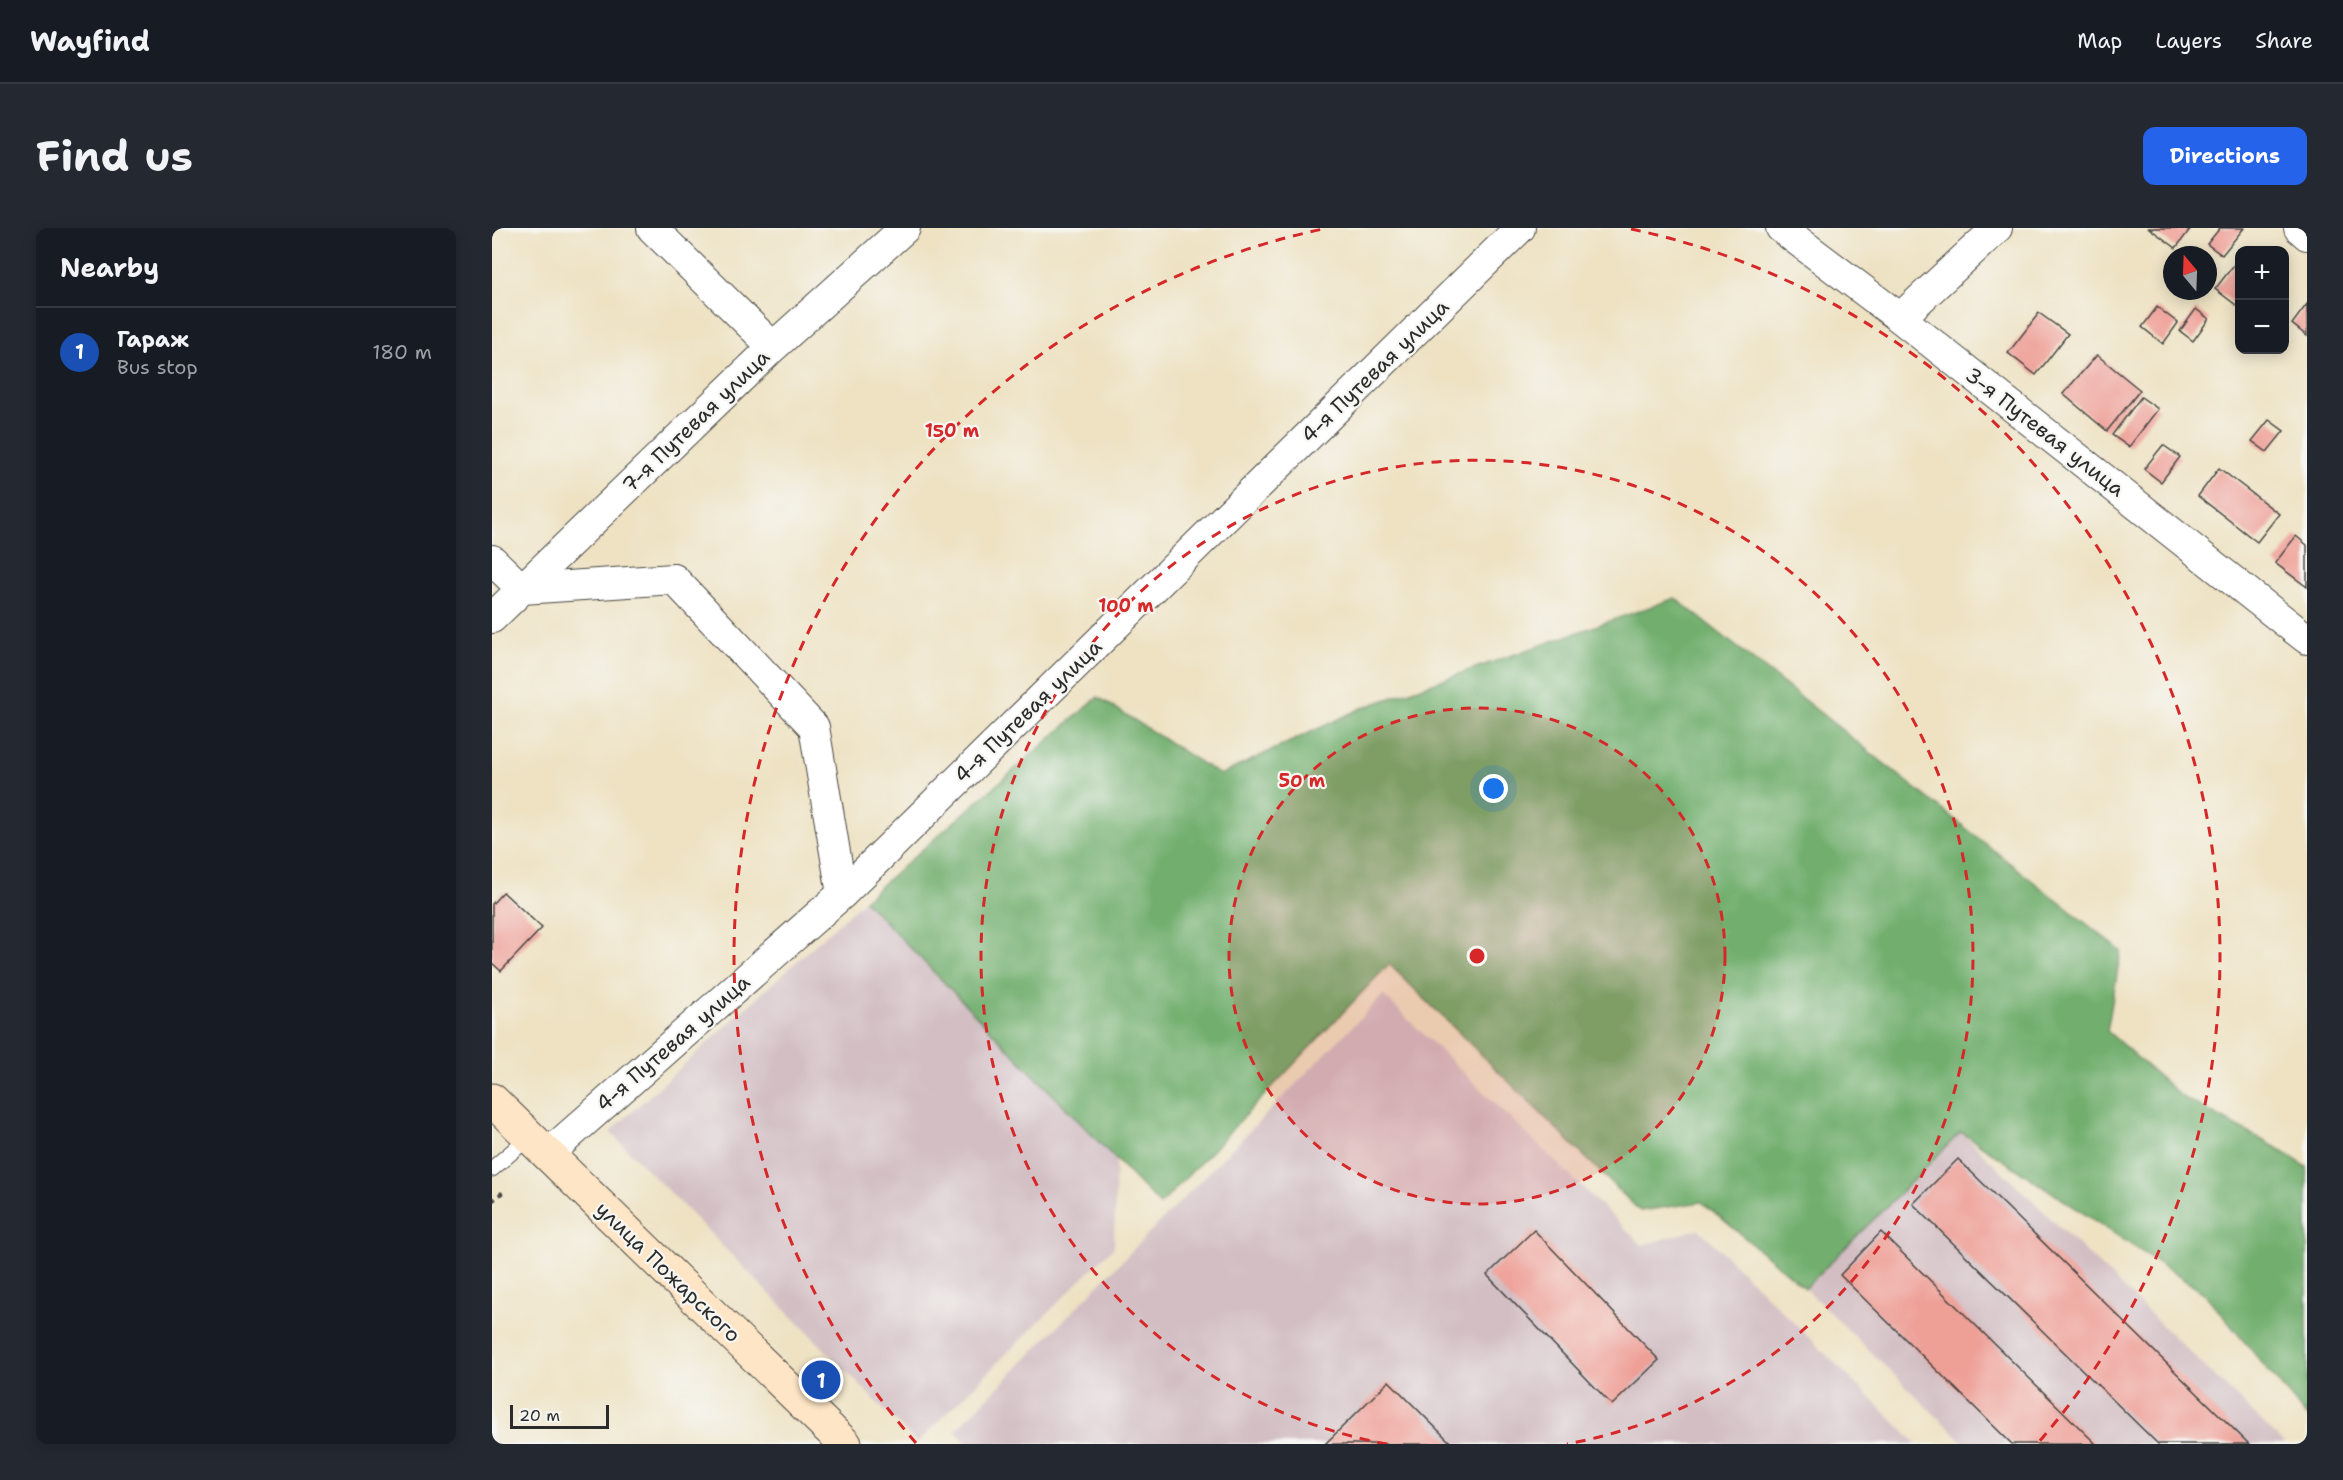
<!DOCTYPE html>
<meta charset="utf-8">
<style>
:root{--surface:#171b24;--page:#242831;--text:#f1f3f6;--muted:#9ea1a6;--line:#363941;--accent:#2563eb}
body{margin:0;font-family:"Shantell Sans",sans-serif;background:var(--page);color:var(--text)}
.controls{position:absolute;right:18px;top:18px;display:grid;overflow:hidden;border-radius:12px;box-shadow:0 3px 15px #0003}
.controls button{width:54px;height:54px;display:grid;place-items:center;padding:0;border:0;border-bottom:2px solid var(--line);background:var(--surface);color:var(--text);font:30px sans-serif}
.compass{position:absolute;left:1671px;top:18px;width:54px;height:54px;border-radius:50%;background:var(--surface);box-shadow:0 3px 15px #0003;rotate:341deg}
.scale{position:absolute;left:18px;bottom:15px;width:99px;box-sizing:border-box;padding-left:6px;border:3px solid #2b2b2b;border-top:0;font-size:16px;line-height:21px;white-space:nowrap;color:#2b2b2b;-webkit-text-stroke:4px #f6f6f2;paint-order:stroke}
.you{position:absolute;left:1002px;top:561px;width:21px;height:21px;margin:-15px;border:4px solid #fff;border-radius:50%;background:#1a73e8;box-shadow:0 0 0 9px #1a73e833}
.badge{display:grid;place-items:center;width:39px;height:39px;border-radius:50%;background:var(--accent);color:#fff;font-size:20px;font-weight:700}
.pin{position:absolute;translate:-50% -50%;border:3px solid #fff;box-shadow:0 2px 6px #0006}
.list{margin:0;padding:0;list-style:none}
h2{display:flex;justify-content:space-between;align-items:center;height:78px;margin:0;padding:0 24px;font-size:26px}
h2 small{font-size:20px;font-weight:400;color:var(--muted)}
.list li{display:grid;grid-template-columns:39px 1fr auto;gap:18px;align-items:center;box-sizing:border-box;height:90px;padding:0 24px;border-top:2px solid var(--line)}
.list b{display:block;font-size:22px;white-space:nowrap}
.list p{margin:0;font-size:20px;white-space:nowrap;color:var(--muted)}
.list em{font-size:20px;font-style:normal;color:var(--muted)}
.map{position:relative;flex:none;width:1815px;height:1216px;overflow:hidden;border-radius:12px}
header{display:flex;align-items:center;gap:36px;box-sizing:border-box;height:84px;padding:0 30px;background:var(--surface);border-bottom:2px solid var(--line)}
header strong{font-size:28px}
nav{display:flex;gap:33px;margin-inline-start:auto;font-size:21px}
.intro{display:flex;align-items:center;justify-content:space-between;box-sizing:border-box;height:144px;padding:0 36px}
h1{margin:0;font-size:42px}
.button{padding:15px 27px;border-radius:12px;background:var(--accent);color:#fff;font-size:21px;font-weight:700}
main{display:flex;gap:36px;padding:0 36px}
aside{flex:1;background:var(--surface);border-radius:12px;box-shadow:0 3px 15px #0003}
.map>svg:first-child{display:block}
.industrial{fill:#d2bec3}
.forest{fill:#72af6e;stroke:#4e6d4c;stroke-width:1.5}
.building{fill:#ee9f96}
.lines{fill:none;stroke-linecap:round;stroke-linejoin:round}
.lane-casing{stroke:#484642;stroke-width:17}
.street-casing{stroke:#484642;stroke-width:32}
.secondary-casing{stroke:#484642;stroke-width:35}
.path{stroke:#484642;stroke-width:4;stroke-dasharray:4.5 4.5;stroke-linecap:butt}
.lane{stroke:#fff;stroke-width:15}
.street{stroke:#fff;stroke-width:30}
.secondary{stroke:#fee5c5;stroke-width:33}
.ring{fill:none;stroke:#d62828;stroke-width:3;stroke-dasharray:10 8}
.labels{text-anchor:middle;stroke-width:4.5;stroke-linejoin:round;paint-order:stroke}
.street-label{font-size:21px;fill:#2b2b2b;stroke:#f6f6f2}
.centre{fill:#d62828;stroke:#f6f6f2;stroke-width:3}
.ring-label{font-size:18px;text-anchor:middle;font-weight:bold;fill:#d62828;stroke:#f6f6f2;stroke-width:4.5;stroke-linejoin:round;paint-order:stroke}
</style>
<header>
<strong>Wayfind</strong>
<nav><a>Map</a><a>Layers</a><a>Share</a></nav>
</header>
<div class="intro"><h1>Find us</h1><a class="button">Directions</a></div>
<main>
<aside>
<h2>Nearby<small></small></h2>
<ul class="list">
<li><span class="badge" style="background:#1a4fb4">1</span><div><b>Гараж</b><p>Bus stop</p></div><em>180 m</em></li>
</ul>
</aside>
<div class="map">
<svg width="1815" height="1216" viewBox="0 0 1815 1216">
<rect width="100%" height="100%" fill="#f6f6f2"/>
<filter id="ink" filterUnits="userSpaceOnUse"><feTurbulence type="fractalNoise" baseFrequency=".0167" numOctaves="2"/><feDisplacementMap in="SourceGraphic" scale="12" xChannelSelector="R" yChannelSelector="G"/><feConvolveMatrix kernelMatrix="1 2 1 2 8 2 1 2 1" color-interpolation-filters="sRGB"/></filter>
<filter id="wash" filterUnits="userSpaceOnUse"><feTurbulence type="fractalNoise" baseFrequency=".008" numOctaves="4" result="noise"/><feDisplacementMap in="SourceGraphic" scale="24" xChannelSelector="R" yChannelSelector="G"/><feGaussianBlur stdDeviation="1.35" result="paint"/><feColorMatrix in="noise" values="0 0 0 0 0 0 0 0 0 0 0 0 0 0 0 0 0 1.4 0 .05"/><feComposite in="paint" operator="in"/></filter>
<g filter="url(#wash)">
<rect width="100%" height="100%" fill="#eee2c3"/>
<path class="industrial" d="M 372,672 L 624,930 L 622,1019 L 425,1215 L 118,904 Z
M 891,767 L 1150,1017 L 1207,1001 L 1425,1216 L 476,1216 L 463,1203 Z
M 1469,904 L 1793,1216 L 1473,1216 L 1313,1060 Z"/>
<path class="forest" d="M 1183,370 L 1629,723 L 1615,803 L 1690,869 L 1783,919 L 1815,939 L 1815,1189 L 1712,1065 L 1469,904 L 1313,1060 L 1210,974 L 1148,983 L 897,736 L 668,977 L 372,672 L 606,469 L 728,547 L 870,480 Z"/>
<g id="blocks">
<path class="building" d="M 1657,0 L 1699,0 L 1684,20 Z
M 1728,0 L 1752,0 L 1730,27 L 1715,16 Z
M 1748,29 L 1748,80 L 1723,61 Z
M 1815,76 L 1815,108 L 1800,96 Z
M 1665,79 L 1686,95 L 1671,116 L 1650,99 Z
M 1704,81 L 1717,91 L 1701,113 L 1688,103 Z
M 1547,85 L 1576,106 L 1544,147 L 1516,125 Z
M 1605,127 L 1648,162 L 1615,203 L 1571,166 Z
M 1649,169 L 1666,181 L 1637,219 L 1620,207 Z
M 1777,192 L 1792,203 L 1775,224 L 1760,213 Z
M 1671,217 L 1688,229 L 1669,254 L 1652,241 Z
M 1727,240 L 1787,286 L 1765,314 L 1706,268 Z
M 1804,308 L 1815,317 L 1815,359 L 1783,335 Z
M 11,664 L 50,700 L 9,743 L 0,735 L 0,676 Z
M 1466,931 L 1757,1216 L 1666,1216 L 1421,976 Z
M 1042,1002 L 1167,1132 L 1120,1177 L 995,1047 Z
M 1389,1004 L 1604,1216 L 1520,1216 L 1348,1047 Z
M 897,1153 L 960,1216 L 833,1216 Z"/>
</g>
</g>
<g filter="url(#ink)">
<use href="#blocks" fill-opacity="0" stroke="#484642" stroke-width="1.5"/>
<g class="lines">
<defs>
<path id="lane" d="M 0,941 L 37,909"/>
<path id="street" d="M 160,0 L 281,119
M 1289,0 L 1408,90 L 1815,411
M 1807,0 L 1815,7
M 1408,90 L 1505,0
M 0,332 L 30,361 L 182,351 L 322,499 L 350,666
M 0,390 L 281,119 L 413,0
M 56,926 L 350,666 L 1028,0"/>
<path id="secondary" d="M 0,872 L 353,1216"/>
</defs>
<use href="#lane" class="lane-casing"/>
<use href="#street" class="street-casing"/>
<use href="#secondary" class="secondary-casing"/>
<path class="path" d="M 0,973 L 11,964"/>
<use href="#lane" class="lane"/>
<use href="#street" class="street"/>
<use href="#secondary" class="secondary"/>
</g>
</g>
<circle cx="985" cy="728" r="248" fill="#d62828" fill-opacity=".12"/>
<g class="ring">
<circle cx="985" cy="728" r="248"/>
<path d="M895 1216A496 496 0 1 1 1075 1216"/>
<path d="M424 1215A743 743 0 0 1 831 1M1139 1A743 743 0 0 1 1546 1215"/>
</g>
<g class="labels">
<g class="street-label">
<text transform="translate(883 143) rotate(-44)" y="7">4-я Путевая улица</text>
<text transform="translate(204 193) rotate(-44)" y="7">7-я Путевая улица</text>
<text transform="translate(1553 204) rotate(38)" y="7">3-я Путевая улица</text>
<text transform="translate(536 483) rotate(-44)" y="7">4-я Путевая улица</text>
<text transform="translate(181 815) rotate(-41)" y="7">4-я Путевая улица</text>
<text transform="translate(176 1044) rotate(44)" y="7">улица Пожарского</text>
</g>
</g>
<circle cx="985" cy="728" r="9" class="centre"/>
<g class="ring-label">
<text x="460" y="209">150 m</text>
<text x="634" y="384">100 m</text>
<text x="810" y="559">50 m</text>
</g>
</svg>
<div class="controls">
<button>+</button>
<button>−</button>
</div>
<svg class="compass" viewBox="-18 -18 36 36"><path d="M0-13l5 13h-10z" fill="#e53935"/><path d="M0 13l5-13h-10z" fill="#9ea1a6"/></svg>
<div class="scale">20 m</div>
<div class="you"></div>
<div class="pin badge" style="left:329px;top:1152px;background:#1a4fb4">1</div>
</div>
</main>
